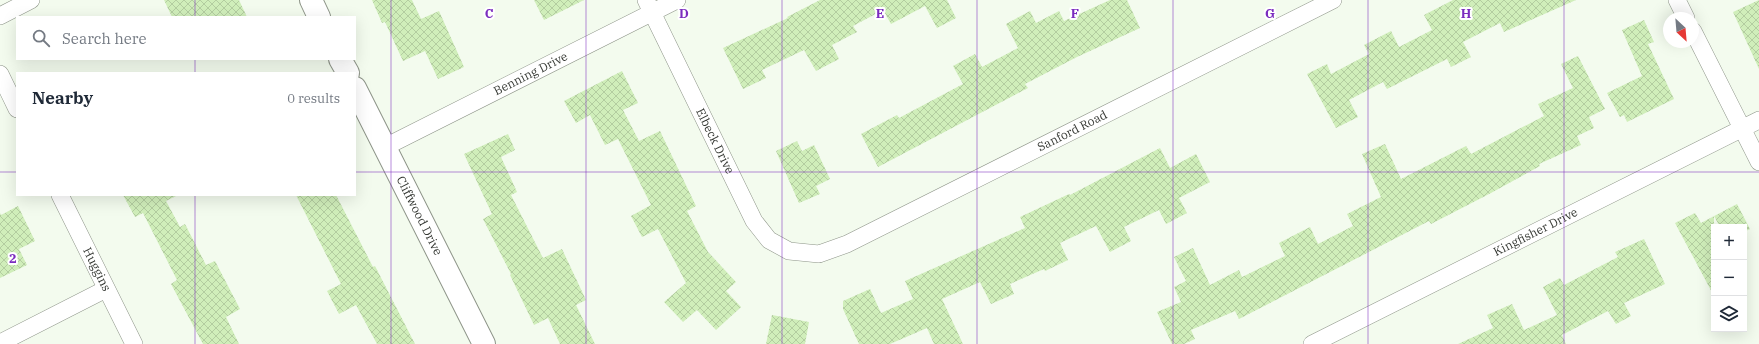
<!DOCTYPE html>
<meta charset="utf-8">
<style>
:root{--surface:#fff;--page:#f6f6f7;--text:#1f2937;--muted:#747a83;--line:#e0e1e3}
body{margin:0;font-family:"IBM Plex Serif",serif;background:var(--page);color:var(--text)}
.controls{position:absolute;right:12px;bottom:12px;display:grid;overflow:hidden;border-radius:0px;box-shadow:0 4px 16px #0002}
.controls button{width:36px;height:36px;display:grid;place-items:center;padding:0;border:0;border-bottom:1px solid var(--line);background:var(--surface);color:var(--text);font:20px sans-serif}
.compass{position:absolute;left:1663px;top:12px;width:36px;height:36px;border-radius:50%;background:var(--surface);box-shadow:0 4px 16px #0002;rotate:154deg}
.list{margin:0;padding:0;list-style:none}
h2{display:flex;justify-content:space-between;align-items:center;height:52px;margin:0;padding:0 16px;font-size:17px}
h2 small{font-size:13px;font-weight:400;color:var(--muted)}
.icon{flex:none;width:22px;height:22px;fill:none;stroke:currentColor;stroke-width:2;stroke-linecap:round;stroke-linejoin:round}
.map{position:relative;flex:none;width:1759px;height:344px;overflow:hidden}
.search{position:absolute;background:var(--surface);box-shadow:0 4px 16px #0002;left:16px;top:16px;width:340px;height:44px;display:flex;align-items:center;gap:10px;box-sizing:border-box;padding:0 14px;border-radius:0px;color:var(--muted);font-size:15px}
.panel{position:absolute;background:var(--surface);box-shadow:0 4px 16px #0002;left:16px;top:72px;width:340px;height:124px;border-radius:0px}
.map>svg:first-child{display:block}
.building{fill:url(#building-cross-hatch)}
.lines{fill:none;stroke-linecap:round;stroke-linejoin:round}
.minor-casing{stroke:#8e9589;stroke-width:18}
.tertiary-casing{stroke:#8e9589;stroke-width:24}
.minor{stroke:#fff;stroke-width:17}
.tertiary{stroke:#fff;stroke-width:22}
.grid{fill:none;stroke:#7b2cbf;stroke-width:1;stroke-opacity:0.55}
.labels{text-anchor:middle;stroke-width:4;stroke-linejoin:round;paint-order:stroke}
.street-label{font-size:12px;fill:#353833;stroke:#fff}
.grid-label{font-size:13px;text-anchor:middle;font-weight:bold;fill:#7b2cbf;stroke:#fff;stroke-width:4;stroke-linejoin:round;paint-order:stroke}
</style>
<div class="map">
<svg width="1759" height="344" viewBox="0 0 1759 344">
<defs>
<pattern id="building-cross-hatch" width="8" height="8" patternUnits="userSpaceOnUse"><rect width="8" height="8" fill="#d0eeba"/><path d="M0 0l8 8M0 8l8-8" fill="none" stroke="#b3cda0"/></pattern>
</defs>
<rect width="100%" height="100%" fill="#f3fbee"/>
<path class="building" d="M 164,0 L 239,0 L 247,17 L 172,17 Z
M 372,0 L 412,0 L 421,19 L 439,11 L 464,67 L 438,79 L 425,51 L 403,61 L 385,22 L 382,23 Z
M 534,0 L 584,0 L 544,20 Z
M 820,0 L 947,0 L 956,18 L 937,28 L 925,6 L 891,24 L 883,10 L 853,26 L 857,32 L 832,45 L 839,59 L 816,71 L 804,50 L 762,70 L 766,78 L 743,89 L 723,48 L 788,18 L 787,17 Z
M 1110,0 L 1127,0 L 1140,28 L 1077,57 L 1025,84 L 1028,88 L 878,167 L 861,134 L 897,115 L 899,118 L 963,84 L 953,66 L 975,54 L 982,67 L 1018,48 L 1006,24 L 1030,11 L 1036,23 L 1059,11 L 1064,21 Z
M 1453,0 L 1576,0 L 1504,32 L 1500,23 L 1463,42 L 1471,57 L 1451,67 L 1447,59 L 1387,89 L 1383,82 L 1349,100 L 1358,117 L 1336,128 L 1307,74 L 1327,64 L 1331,74 L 1369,54 L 1364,45 L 1391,31 L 1399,47 L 1432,30 L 1424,15 Z
M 1759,0 L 1759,69 L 1733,12 Z
M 1644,20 L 1654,42 L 1648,44 L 1674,99 L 1627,122 L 1624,115 L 1620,117 L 1607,93 L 1642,76 L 1622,30 Z
M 1578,56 L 1605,109 L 1589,117 L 1594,128 L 1577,136 L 1581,145 L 1539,164 L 1540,166 L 1491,193 L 1431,224 L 1429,221 L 1239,319 L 1235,311 L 1191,330 L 1195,339 L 1184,344 L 1172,344 L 1157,312 L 1181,302 L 1174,287 L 1186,281 L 1174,257 L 1193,248 L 1210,285 L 1239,270 L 1242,277 L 1285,256 L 1279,243 L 1310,227 L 1318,244 L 1353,226 L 1347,214 L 1381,197 L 1362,154 L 1385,144 L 1401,179 L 1466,146 L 1471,154 L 1544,116 L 1538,104 L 1573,88 L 1561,64 Z
M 622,71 L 638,103 L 623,110 L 639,141 L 660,131 L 696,206 L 687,211 L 708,252 L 736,282 L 726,291 L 741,307 L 716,330 L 697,310 L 683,322 L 664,302 L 686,283 L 658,229 L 642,237 L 631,216 L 651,205 L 618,139 L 605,145 L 590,115 L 576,123 L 564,101 Z
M 508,134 L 515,150 L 501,157 L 517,192 L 511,195 L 543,258 L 562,249 L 586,300 L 576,305 L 595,344 L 560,344 L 548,318 L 534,325 L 510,275 L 511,274 L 483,219 L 492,214 L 464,154 Z
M 797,141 L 802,151 L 814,145 L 830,179 L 816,186 L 820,194 L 799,203 L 776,151 Z
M 1160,148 L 1170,168 L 1196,154 L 1210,182 L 1179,198 L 1187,213 L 1166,224 L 1159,210 L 1124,227 L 1131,241 L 1110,252 L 1096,226 L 1060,243 L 1068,260 L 1045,271 L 1044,269 L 1010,284 L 1014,294 L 991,304 L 980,282 L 942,299 L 963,344 L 934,344 L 927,328 L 890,344 L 859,344 L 843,309 L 843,301 L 870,289 L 881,313 L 913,299 L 905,281 L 1025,228 L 1020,217 L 1069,194 L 1070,195 Z
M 123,195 L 178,195 L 166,201 L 180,227 L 185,224 L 206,265 L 215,261 L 240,309 L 226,317 L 239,344 L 203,344 L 171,284 L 177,280 L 143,213 L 135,217 Z
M 296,195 L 336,195 L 373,267 L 375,266 L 415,344 L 377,344 L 356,305 L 339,314 L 327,291 L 341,284 Z
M 1737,204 L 1750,229 L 1744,232 L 1744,227 L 1720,227 L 1714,216 L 1714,296 L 1675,223 L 1695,213 L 1701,223 Z
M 18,206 L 35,241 L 19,249 L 27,265 L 0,278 L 0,213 L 1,215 Z
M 1644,239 L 1665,284 L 1624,303 L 1631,316 L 1616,324 L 1608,311 L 1562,335 L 1566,344 L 1458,344 L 1493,328 L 1487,315 L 1512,304 L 1524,330 L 1557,315 L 1543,287 L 1560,278 L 1564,285 L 1618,257 L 1615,252 Z
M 772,315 L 809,322 L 805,344 L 766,344 Z"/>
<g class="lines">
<defs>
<g id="minor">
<path id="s1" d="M 646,0 L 754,221 L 769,240 L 789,251 L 819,254 L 847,244 L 1333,0"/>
<path d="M 1677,0 L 1686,18"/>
<path d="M 0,16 L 31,0"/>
<path d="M 1693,31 L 1759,162"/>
<path d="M 0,74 L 17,109"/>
<path id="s2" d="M 385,147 L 677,0"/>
<path id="s3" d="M 60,195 L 134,344"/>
<path d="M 0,343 L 106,289"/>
<path id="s4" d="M 1312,344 L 1759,120"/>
</g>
<g id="tertiary">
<path d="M 311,0 L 319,17"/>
<path d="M 340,59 L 348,73"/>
<path id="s5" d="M 355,88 L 484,344"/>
</g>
</defs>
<use href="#minor" class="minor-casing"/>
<use href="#tertiary" class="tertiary-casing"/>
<use href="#minor" class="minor"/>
<use href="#tertiary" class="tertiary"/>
</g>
<path class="grid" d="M 195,0 L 195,17M 391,0 L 391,344M 586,0 L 586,344M 782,0 L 782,344M 977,0 L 977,344M 1173,0 L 1173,344M 1368,0 L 1368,344M 1564,0 L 1564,344M 195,59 L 195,73M 0,172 L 17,172M 355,172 L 1759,172M 195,195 L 195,344"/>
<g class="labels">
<g class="street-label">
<text dy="4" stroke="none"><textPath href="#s2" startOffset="163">Benning Drive</textPath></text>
<text dy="4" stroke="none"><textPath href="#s1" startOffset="605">Sanford Road</textPath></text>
<text dy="4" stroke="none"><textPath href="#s1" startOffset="157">Elbeck Drive</textPath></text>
<text dy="4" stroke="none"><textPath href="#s5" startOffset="143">Cliffwood Drive</textPath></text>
<text dy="4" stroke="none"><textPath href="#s4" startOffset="250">Kingfisher Drive</textPath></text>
<text dy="4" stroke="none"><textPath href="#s3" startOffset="83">Huggins</textPath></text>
</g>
</g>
<g class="grid-label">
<text x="489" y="18">C</text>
<text x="684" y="18">D</text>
<text x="880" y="18">E</text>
<text x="1075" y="18">F</text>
<text x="1270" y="18">G</text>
<text x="1466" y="18">H</text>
<text x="13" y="263">2</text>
</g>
</svg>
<div class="controls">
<button>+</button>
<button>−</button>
<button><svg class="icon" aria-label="layers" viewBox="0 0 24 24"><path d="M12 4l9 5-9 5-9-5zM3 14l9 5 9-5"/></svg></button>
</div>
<svg class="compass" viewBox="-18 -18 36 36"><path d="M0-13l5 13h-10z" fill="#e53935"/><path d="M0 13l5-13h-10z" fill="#747a83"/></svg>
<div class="search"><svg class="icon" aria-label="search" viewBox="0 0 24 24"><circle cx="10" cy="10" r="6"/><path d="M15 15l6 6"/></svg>Search here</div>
<section class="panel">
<h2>Nearby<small>0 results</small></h2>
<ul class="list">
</ul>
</section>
</div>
